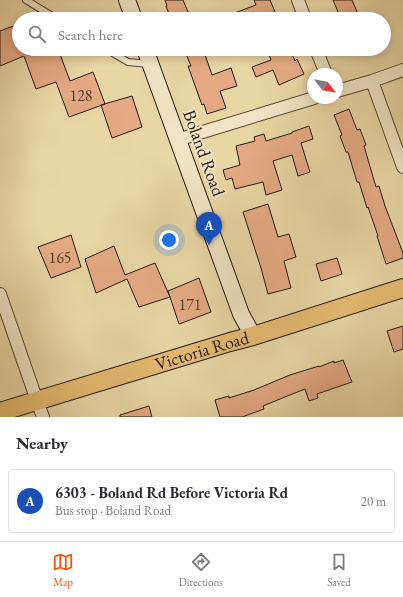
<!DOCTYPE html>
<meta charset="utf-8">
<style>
:root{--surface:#fff;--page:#f2f2f3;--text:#2b2b33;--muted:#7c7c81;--line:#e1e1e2;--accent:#ea580c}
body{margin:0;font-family:"EB Garamond",serif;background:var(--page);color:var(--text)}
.compass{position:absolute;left:307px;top:68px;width:36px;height:36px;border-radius:50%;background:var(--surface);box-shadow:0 2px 10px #0003;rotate:121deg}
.you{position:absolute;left:169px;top:240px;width:14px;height:14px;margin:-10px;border:3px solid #fff;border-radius:50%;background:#1a73e8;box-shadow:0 0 0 6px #1a73e833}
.badge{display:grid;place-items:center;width:26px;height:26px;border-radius:50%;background:var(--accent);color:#fff;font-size:13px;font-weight:700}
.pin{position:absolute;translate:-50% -33px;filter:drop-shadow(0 1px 2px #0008)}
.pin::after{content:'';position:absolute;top:21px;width:14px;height:12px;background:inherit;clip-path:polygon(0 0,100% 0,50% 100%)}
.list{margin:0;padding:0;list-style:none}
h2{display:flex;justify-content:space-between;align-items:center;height:52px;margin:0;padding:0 16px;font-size:17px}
h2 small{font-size:13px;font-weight:400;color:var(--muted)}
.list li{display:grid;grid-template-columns:26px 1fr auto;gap:12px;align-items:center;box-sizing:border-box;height:64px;margin:0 8px 8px;padding:0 8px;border:1px solid var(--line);border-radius:4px}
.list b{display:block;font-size:15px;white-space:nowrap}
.list p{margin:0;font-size:13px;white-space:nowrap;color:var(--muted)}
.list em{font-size:13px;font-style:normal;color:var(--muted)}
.icon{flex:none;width:22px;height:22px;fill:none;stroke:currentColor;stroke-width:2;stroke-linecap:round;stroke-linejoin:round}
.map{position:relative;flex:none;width:403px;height:417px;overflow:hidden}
.search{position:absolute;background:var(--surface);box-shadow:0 2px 10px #0003;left:12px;right:12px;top:12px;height:44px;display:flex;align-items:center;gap:10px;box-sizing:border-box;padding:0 14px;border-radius:22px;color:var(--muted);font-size:15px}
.sheet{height:124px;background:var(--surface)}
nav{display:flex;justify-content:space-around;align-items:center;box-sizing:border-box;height:56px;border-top:1px solid var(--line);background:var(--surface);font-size:11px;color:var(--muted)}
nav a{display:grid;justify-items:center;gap:2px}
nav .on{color:var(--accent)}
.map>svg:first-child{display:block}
.building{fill:#e5aa83;stroke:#221810}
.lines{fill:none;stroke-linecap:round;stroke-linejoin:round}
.lane-casing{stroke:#544835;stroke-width:8}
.street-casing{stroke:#544835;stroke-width:14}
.secondary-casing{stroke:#221810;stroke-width:18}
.primary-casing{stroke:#221810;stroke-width:20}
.lane{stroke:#f1e4c4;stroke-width:6}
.street{stroke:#f1e4c4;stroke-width:12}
.secondary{stroke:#f1e4c4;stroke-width:16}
.primary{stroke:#e4bb72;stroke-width:18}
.labels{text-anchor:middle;stroke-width:4;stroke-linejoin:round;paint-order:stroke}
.number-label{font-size:16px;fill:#533c2d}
.street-label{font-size:18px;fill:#221810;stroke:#f1e4c4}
</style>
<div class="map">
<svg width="403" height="417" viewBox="0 0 403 417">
<rect width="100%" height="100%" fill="#e9d6a5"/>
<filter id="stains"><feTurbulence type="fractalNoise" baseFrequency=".005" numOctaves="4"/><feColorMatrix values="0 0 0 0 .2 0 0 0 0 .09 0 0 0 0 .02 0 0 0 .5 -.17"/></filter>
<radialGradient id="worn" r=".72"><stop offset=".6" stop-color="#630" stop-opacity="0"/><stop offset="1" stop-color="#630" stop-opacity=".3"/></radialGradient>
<path class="building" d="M 165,0 L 183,0 L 191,19 L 171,19 L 166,6 L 167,6 Z
M 254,0 L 270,0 L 278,19 L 221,19 L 221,18 L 256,5 Z
M 333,0 L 352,0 L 360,19 L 341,19 Z
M 16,25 L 19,32 L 19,49 L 41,49 L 28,55 L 44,49 L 58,49 L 70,81 L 93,72 L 105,104 L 69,117 L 56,82 L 36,89 L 24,56 L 0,66 L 0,31 Z
M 184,49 L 203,49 L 212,75 L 231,68 L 237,86 L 220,91 L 226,108 L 207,114 L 204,104 L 202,105 L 188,66 L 191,66 Z
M 267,49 L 290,49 L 295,61 L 297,59 L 304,74 L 279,85 L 273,70 L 256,77 L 252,67 L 271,60 Z
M 132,96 L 142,127 L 112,138 L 101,105 Z
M 349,109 L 357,130 L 360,129 L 366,145 L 364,146 L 376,187 L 379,186 L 385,206 L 403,253 L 403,258 L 386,264 L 377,236 L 378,236 L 368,207 L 367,208 L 359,182 L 357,182 L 348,152 L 346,152 L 340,136 L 342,135 L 334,115 Z
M 309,126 L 313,139 L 301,143 L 310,172 L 298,176 L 292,155 L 273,161 L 282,190 L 266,195 L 263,182 L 235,189 L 232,178 L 226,180 L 223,170 L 240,165 L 236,146 L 255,141 L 254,137 L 264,134 L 266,141 L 292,133 L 292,132 Z
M 268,204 L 278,237 L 289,234 L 296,257 L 284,261 L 291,288 L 268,294 L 261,268 L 243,212 Z
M 71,235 L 81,267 L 51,278 L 38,247 Z
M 114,246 L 125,275 L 155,263 L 170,297 L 139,307 L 127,279 L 96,293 L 85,259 Z
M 337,258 L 342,274 L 321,281 L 316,264 Z
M 199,278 L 211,312 L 179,324 L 168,291 Z
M 403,326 L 403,349 L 394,352 L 387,331 Z
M 343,360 L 352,382 L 317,394 L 318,398 L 309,401 L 305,389 L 280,399 L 263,406 L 264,409 L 242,417 L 220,417 L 215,400 L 229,396 L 229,398 L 254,390 L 290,375 L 319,366 L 319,367 L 334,361 L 334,363 Z
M 149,406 L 152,417 L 120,417 L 120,415 Z"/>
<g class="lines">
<defs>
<path id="lane" d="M 26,0 L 57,19
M 106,49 L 128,62 L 149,64"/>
<path id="street" d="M 298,0 L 305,19
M 316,49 L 326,74
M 372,81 L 403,167
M 337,91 L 372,81 L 403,70
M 178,140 L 196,134 L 314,98
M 0,294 L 37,401 L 43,417"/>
<path id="secondary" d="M 127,0 L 134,19
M 145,49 L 241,314 L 253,336"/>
<g id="primary">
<path id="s1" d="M 0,412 L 230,342 L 253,336 L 403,288"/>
</g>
</defs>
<use href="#lane" class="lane-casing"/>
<use href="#street" class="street-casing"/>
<use href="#secondary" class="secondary-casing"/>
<use href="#primary" class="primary-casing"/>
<use href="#lane" class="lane"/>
<use href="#street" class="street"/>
<use href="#secondary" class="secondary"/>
<use href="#primary" class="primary"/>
</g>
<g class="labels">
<g class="number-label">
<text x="81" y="101">128</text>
<text x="60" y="263">165</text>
<text x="190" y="310">171</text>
</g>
<g class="street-label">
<text transform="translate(204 153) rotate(70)" y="6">Boland Road</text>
<text dy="6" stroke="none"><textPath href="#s1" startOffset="211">Victoria Road</textPath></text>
</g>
</g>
<rect width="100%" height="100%" filter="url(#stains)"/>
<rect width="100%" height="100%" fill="url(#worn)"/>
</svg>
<svg class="compass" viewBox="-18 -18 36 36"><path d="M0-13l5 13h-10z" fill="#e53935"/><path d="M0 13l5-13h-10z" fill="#7c7c81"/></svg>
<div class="you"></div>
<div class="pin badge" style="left:209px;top:245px;background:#1a4fb4">A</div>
<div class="search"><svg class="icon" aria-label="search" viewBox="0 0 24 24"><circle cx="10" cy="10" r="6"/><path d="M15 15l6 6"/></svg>Search here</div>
</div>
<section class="sheet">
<h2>Nearby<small></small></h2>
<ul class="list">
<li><span class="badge" style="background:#1a4fb4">A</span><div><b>6303 - Boland Rd Before Victoria Rd</b><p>Bus stop · Boland Road</p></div><em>20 m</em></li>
</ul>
</section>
<nav>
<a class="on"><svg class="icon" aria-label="map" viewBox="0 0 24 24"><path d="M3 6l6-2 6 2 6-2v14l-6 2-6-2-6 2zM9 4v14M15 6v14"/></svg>Map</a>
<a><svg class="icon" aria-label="directions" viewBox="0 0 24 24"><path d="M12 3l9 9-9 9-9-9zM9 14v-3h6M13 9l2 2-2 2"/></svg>Directions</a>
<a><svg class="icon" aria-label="saved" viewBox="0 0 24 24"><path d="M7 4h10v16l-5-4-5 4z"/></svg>Saved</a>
</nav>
